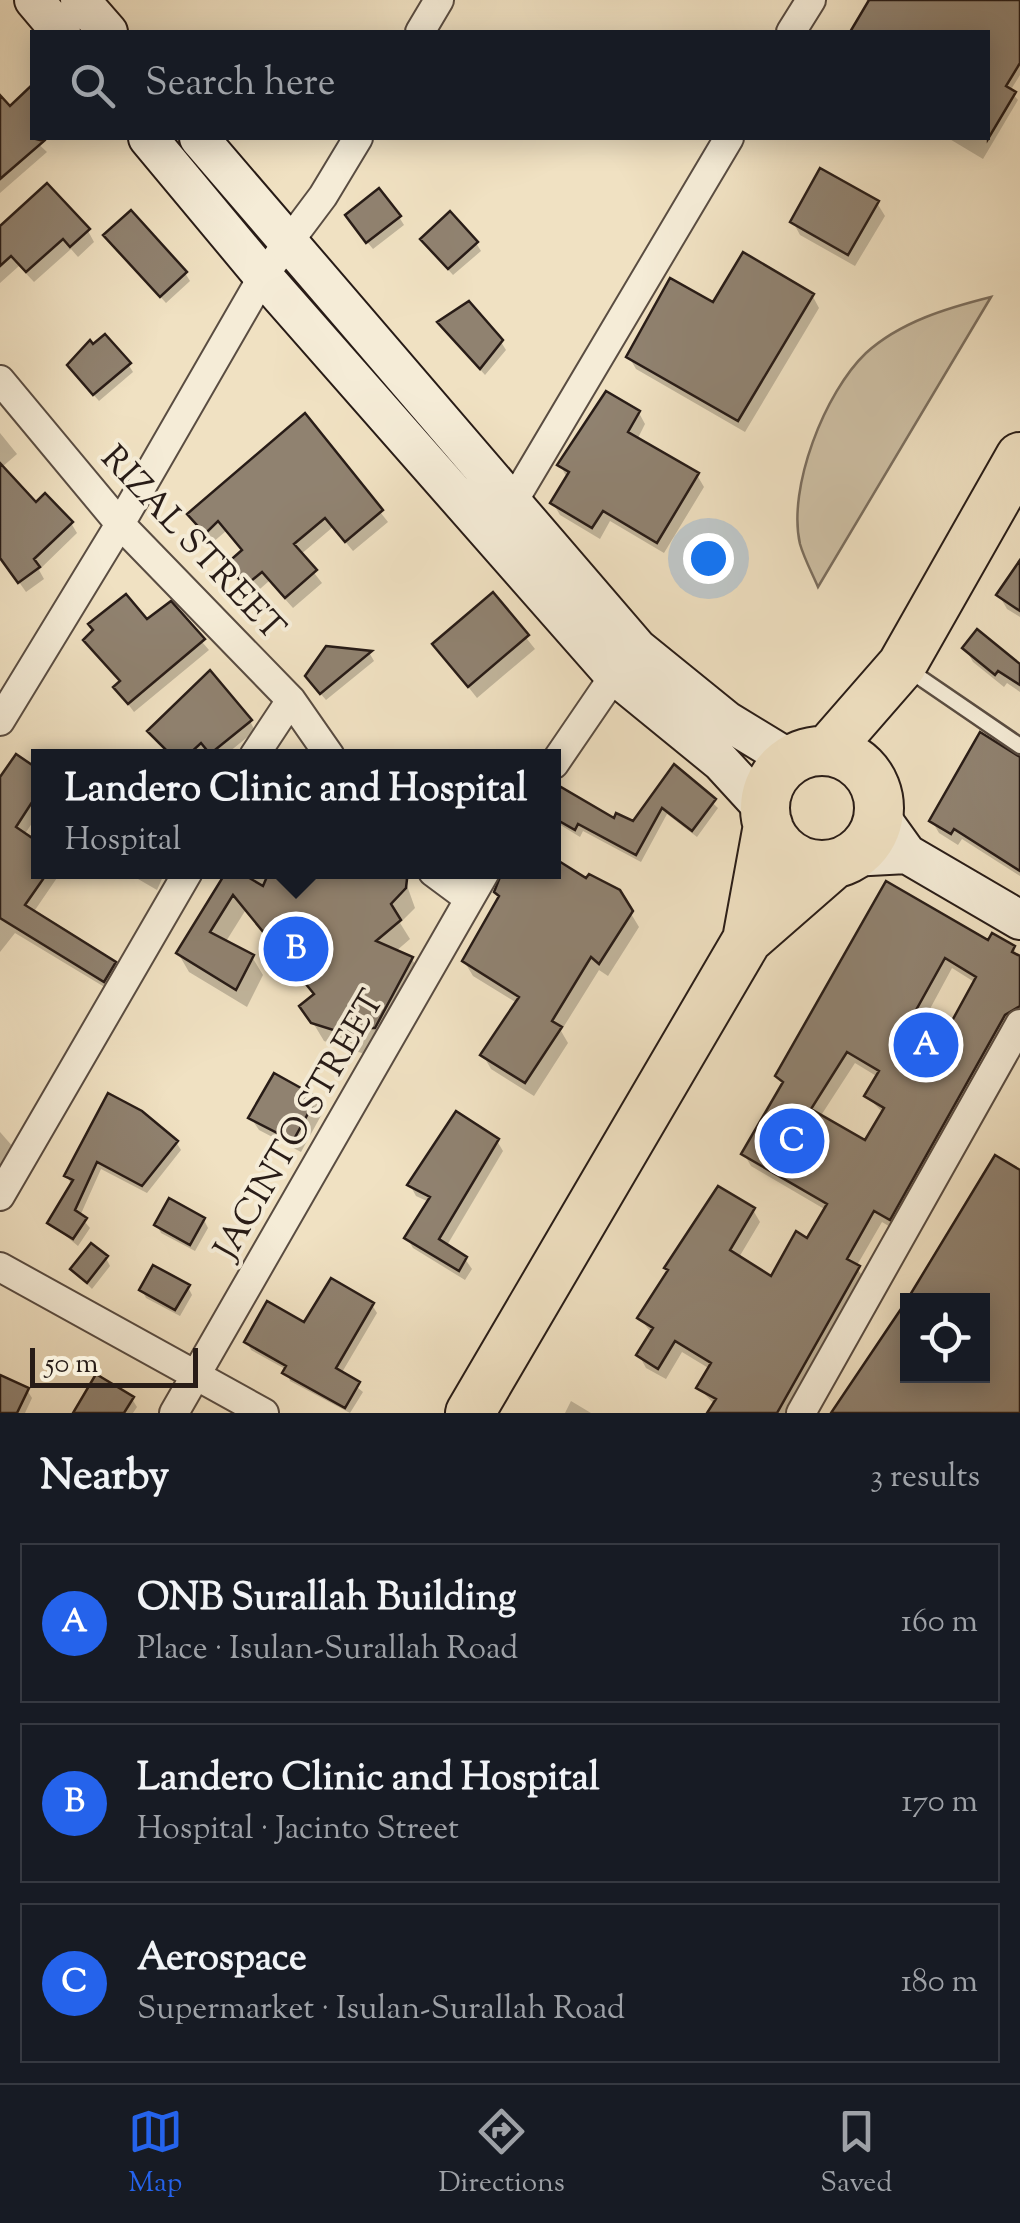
<!DOCTYPE html>
<meta charset="utf-8">
<style>
:root{--surface:#171b24;--page:#20242c;--text:#f1f3f6;--muted:#9ea1a6;--line:#363941;--accent:#2563eb}
body{margin:0;font-family:"Sorts Mill Goudy",serif;background:var(--page);color:var(--text)}
.controls{position:absolute;right:30px;bottom:30px;display:grid;overflow:hidden;border-radius:0px;box-shadow:0 5px 25px #0003}
.controls button{width:90px;height:90px;display:grid;place-items:center;padding:0;border:0;border-bottom:2px solid var(--line);background:var(--surface);color:var(--text);font:50px sans-serif}
.scale{position:absolute;left:30px;bottom:25px;width:168px;box-sizing:border-box;padding-left:10px;border:5px solid #281c17;border-top:0;font-size:28px;line-height:35px;white-space:nowrap;color:#281c17;-webkit-text-stroke:8px #f5ecd7;paint-order:stroke}
.you{position:absolute;left:708px;top:558px;width:35px;height:35px;margin:-25px;border:8px solid #fff;border-radius:50%;background:#1a73e8;box-shadow:0 0 0 15px #1a73e833}
.badge{display:grid;place-items:center;width:65px;height:65px;border-radius:50%;background:var(--accent);color:#fff;font-size:32px;font-weight:700}
.pin{position:absolute;translate:-50% -50%;border:5px solid #fff;box-shadow:0 2px 10px #0006}
.popup{position:absolute;left:31px;top:749px;width:530px;height:130px;box-sizing:border-box;display:grid;place-content:center;border-radius:0px;background:var(--surface);filter:drop-shadow(0 2px 8px #0005);font-size:32px;white-space:nowrap;color:var(--muted)}
.popup b{font-size:38px;color:var(--text)}
.popup::after{content:'';position:absolute;left:50%;top:100%;margin-left:-20px;border:20px solid transparent;border-top-color:var(--surface)}
.list{margin:0;padding:0;list-style:none}
h2{display:flex;justify-content:space-between;align-items:center;height:130px;margin:0;padding:0 40px;font-size:42px}
h2 small{font-size:32px;font-weight:400;color:var(--muted)}
.list li{display:grid;grid-template-columns:65px 1fr auto;gap:30px;align-items:center;box-sizing:border-box;height:160px;margin:0 20px 20px;padding:0 20px;border:2px solid var(--line);border-radius:0px}
.list b{display:block;font-size:38px;white-space:nowrap}
.list p{margin:0;font-size:32px;white-space:nowrap;color:var(--muted)}
.list em{font-size:32px;font-style:normal;color:var(--muted)}
.icon{flex:none;width:55px;height:55px;fill:none;stroke:currentColor;stroke-width:2;stroke-linecap:round;stroke-linejoin:round}
.map{position:relative;flex:none;width:1020px;height:1413px;overflow:hidden}
.search{position:absolute;background:var(--surface);box-shadow:0 5px 25px #0003;left:30px;right:30px;top:30px;height:110px;display:flex;align-items:center;gap:25px;box-sizing:border-box;padding:0 35px;border-radius:0px;color:var(--muted);font-size:38px}
.sheet{height:670px;background:var(--surface)}
nav{display:flex;justify-content:space-around;align-items:center;box-sizing:border-box;height:140px;border-top:2px solid var(--line);background:var(--surface);font-size:28px;color:var(--muted)}
nav a{display:grid;justify-items:center;gap:5px}
nav .on{color:var(--accent)}
.map>svg:first-child{display:block}
.green{fill:#cec0a5;stroke:#7b6e5e;stroke-width:2.5}
.shadow{fill:#0003;fill-rule:evenodd}
.building{fill:#908270;stroke:#281c17;stroke-width:2.5;fill-rule:evenodd}
.lines{fill:none;stroke-linecap:round;stroke-linejoin:round}
.lane-casing{stroke:#5a4d42;stroke-width:19}
.street-casing{stroke:#5a4d42;stroke-width:32}
.secondary-casing{stroke:#281c17;stroke-width:42}
.highway-casing{stroke:#281c17;stroke-width:52}
.lane{stroke:#f5ecd7;stroke-width:14}
.street{stroke:#f5ecd7;stroke-width:28}
.secondary{stroke:#f5ecd7;stroke-width:38}
.highway{stroke:#f0e1c2;stroke-width:48}
.labels{text-anchor:middle;stroke-width:8;stroke-linejoin:round;paint-order:stroke}
.street-label{font-size:35px;fill:#281c17;stroke:#f5ecd7}
</style>
<div class="map">
<svg width="1020" height="1413" viewBox="0 0 1020 1413">
<rect width="100%" height="100%" fill="#f0e1c2"/>
<filter id="stains"><feTurbulence type="fractalNoise" baseFrequency=".002" numOctaves="4"/><feColorMatrix values="0 0 0 0 .2 0 0 0 0 .09 0 0 0 0 .02 0 0 0 .5 -.17"/></filter>
<radialGradient id="worn" r=".72"><stop offset=".6" stop-color="#630" stop-opacity="0"/><stop offset="1" stop-color="#630" stop-opacity=".3"/></radialGradient>
<path class="green" d="M 991,297 L 818,587 C 812,573 804,558 800,544 C 787,488 825,392 866,353 C 900,322 947,308 991,297 Z"/>
<path class="shadow" d="M 866,0 L 1020,0 L 1020,75 L 1010,91 L 1018,100 L 983,159 L 948,138 L 988,138 L 988,32 L 853,32 L 871,3 Z
M 32,88 L 32,138 L 47,152 L 0,193 L 0,99 L 10,110 Z
M 877,203 L 885,216 L 855,266 L 800,235 L 793,222 Z
M 399,217 L 404,225 L 373,249 L 352,224 Z
M 0,229 L 88,231 L 94,242 L 78,257 L 71,249 L 34,282 L 19,266 L 0,283 Z
M 111,243 L 185,273 L 190,281 L 166,303 Z
M 476,243 L 481,251 L 453,275 L 428,247 Z
M 812,295 L 819,308 L 745,432 L 636,369 L 629,357 L 714,305 Z
M 445,330 L 501,342 L 506,350 L 485,375 Z
M 128,364 L 133,372 L 99,401 L 75,374 Z
M 639,413 L 645,424 L 637,440 L 697,475 L 704,487 L 664,553 L 610,521 L 600,539 L 560,515 L 553,503 L 566,476 L 560,465 Z
M 305,417 L 388,522 L 353,551 L 333,527 L 300,555 L 322,583 L 293,608 L 269,581 L 253,595 L 229,565 L 244,552 L 226,531 L 212,543 L 190,514 Z
M 0,433 L 17,454 L 1,468 L 36,505 L 71,523 L 77,533 L 39,570 L 44,579 L 26,592 L 0,555 Z
M 1020,561 L 1020,617 L 1007,609 L 999,595 Z
M 493,596 L 535,649 L 477,698 L 435,645 Z
M 170,605 L 209,650 L 134,712 L 116,688 L 122,683 L 86,640 L 146,622 Z
M 327,648 L 370,654 L 374,661 L 326,700 L 313,685 Z
M 965,648 L 1020,667 L 1020,692 L 1007,683 L 1004,687 L 973,662 Z
M 250,721 L 255,731 L 224,756 L 171,756 L 150,731 Z
M 16,757 L 39,772 L 39,813 L 24,835 L 39,845 L 39,872 L 61,872 L 33,913 L 114,963 L 120,974 L 111,991 L 15,933 L 0,952 L 0,780 Z
M 1020,760 L 1020,876 L 962,839 L 958,845 L 939,833 L 932,821 Z
M 674,767 L 718,808 L 697,837 L 667,814 L 641,862 L 583,831 L 580,837 L 554,821 L 554,786 L 615,821 L 634,825 Z
M 554,861 L 587,881 L 618,892 L 639,927 L 608,976 L 599,970 L 561,1031 L 568,1043 L 534,1096 L 491,1069 L 483,1055 L 517,1003 L 473,976 L 464,961 L 500,899 L 496,892 L 504,872 L 554,872 Z
M 126,872 L 165,872 L 157,890 Z
M 229,872 L 397,872 L 405,880 L 415,908 L 400,923 L 410,939 L 395,952 L 412,959 L 422,977 L 371,1056 L 324,1041 L 303,1006 L 315,996 L 245,911 L 225,943 L 252,957 L 263,975 L 247,1007 L 189,972 L 178,953 Z
M 887,884 L 989,943 L 1013,948 L 1020,959 L 1020,1022 L 897,1231 L 882,1222 L 856,1267 L 866,1281 L 790,1413 L 710,1413 L 715,1405 L 699,1388 L 710,1369 L 682,1352 L 666,1379 L 646,1368 L 639,1355 L 652,1334 L 640,1318 L 669,1272 L 667,1268 L 753,1210 L 760,1222 L 738,1259 L 772,1279 L 808,1241 L 826,1210 L 751,1166 L 744,1154 L 783,1086 L 778,1076 ZM 952,968 L 976,983 L 948,1033 L 924,1020 ZM 855,1063 L 878,1077 L 867,1096 L 884,1114 L 866,1144 L 820,1117 Z
M 109,1096 L 176,1142 L 181,1150 L 147,1193 L 101,1169 L 80,1216 L 90,1228 L 78,1246 L 50,1223 L 71,1184 L 67,1176 Z
M 316,1099 L 323,1112 L 301,1152 L 259,1130 L 251,1118 Z
M 0,1132 L 14,1148 L 0,1170 Z
M 497,1141 L 503,1151 L 446,1247 L 465,1259 L 472,1269 L 465,1280 L 413,1248 L 407,1238 L 429,1202 L 416,1196 L 410,1185 Z
M 996,1159 L 1020,1173 L 1020,1413 L 836,1413 ZM 908,1300 L 982,1300 L 982,1376 L 908,1376 Z
M 204,1220 L 208,1228 L 195,1251 L 161,1233 L 157,1225 Z
M 106,1258 L 110,1266 L 92,1289 L 73,1270 Z
M 188,1287 L 192,1295 L 180,1316 L 146,1298 L 142,1290 Z
M 372,1305 L 377,1313 L 341,1374 L 363,1392 L 350,1413 L 290,1381 L 287,1370 L 251,1350 L 247,1342 Z
M 0,1377 L 27,1390 L 32,1398 L 25,1413 L 0,1413 Z
M 132,1399 L 137,1407 L 133,1413 L 78,1413 Z
M 571,1401 L 591,1413 L 565,1413 Z"/>
<path class="building" d="M 869,0 L 1020,0 L 1020,63 L 1006,86 L 1016,92 L 988,139 L 988,32 L 850,32 Z
M 32,85 L 32,138 L 44,141 L 0,179 L 0,95 L 10,106 Z
M 820,168 L 879,201 L 848,255 L 790,222 Z
M 47,183 L 90,229 L 70,247 L 63,239 L 26,272 L 11,256 L 0,266 L 0,226 Z
M 379,188 L 401,216 L 366,243 L 345,215 Z
M 131,210 L 187,272 L 160,297 L 103,235 Z
M 450,211 L 478,242 L 448,269 L 420,239 Z
M 743,252 L 814,294 L 738,421 L 626,357 L 670,278 L 713,302 Z
M 469,301 L 503,340 L 480,369 L 437,322 Z
M 105,334 L 131,363 L 93,395 L 67,365 L 90,340 L 93,344 Z
M 606,391 L 640,411 L 628,432 L 699,473 L 657,543 L 603,511 L 592,528 L 550,503 L 569,472 L 557,465 Z
M 305,413 L 383,510 L 345,542 L 325,518 L 294,544 L 317,570 L 285,598 L 262,572 L 245,586 L 226,564 L 242,550 L 218,521 L 205,534 L 187,514 Z
M 0,463 L 36,502 L 45,493 L 73,522 L 34,559 L 40,567 L 18,583 L 0,558 Z
M 1020,560 L 1020,611 L 996,595 Z
M 493,592 L 529,635 L 468,687 L 432,644 Z
M 126,594 L 147,619 L 171,601 L 205,639 L 128,704 L 113,687 L 120,681 L 83,640 L 93,630 L 88,624 Z
M 977,629 L 1020,664 L 1020,685 L 998,671 L 995,675 L 962,648 Z
M 326,646 L 372,651 L 320,694 L 305,676 Z
M 210,670 L 252,720 L 210,754 L 201,743 L 187,756 L 172,756 L 147,731 Z
M 980,732 L 1020,757 L 1020,871 L 954,829 L 951,834 L 929,821 Z
M 16,754 L 38,769 L 38,793 L 16,827 L 38,842 L 38,872 L 48,872 L 25,905 L 116,962 L 104,982 L 0,918 L 0,777 Z
M 674,764 L 716,799 L 692,831 L 662,808 L 636,855 L 578,824 L 575,830 L 554,818 L 554,783 L 614,818 L 616,813 L 633,821 Z
M 554,858 L 586,878 L 589,874 L 620,890 L 633,911 L 599,964 L 591,957 L 552,1021 L 562,1027 L 525,1083 L 480,1055 L 519,997 L 462,961 L 499,896 L 494,892 L 502,872 L 554,872 Z
M 226,872 L 239,872 L 263,886 L 269,872 L 400,872 L 407,879 L 406,888 L 391,904 L 401,920 L 376,941 L 413,957 L 375,1028 L 363,1028 L 362,1039 L 311,1023 L 299,1006 L 314,994 L 233,895 L 210,932 L 254,955 L 236,990 L 176,953 Z
M 886,881 L 988,940 L 992,933 L 1015,946 L 1012,952 L 1020,956 L 1020,1006 L 1005,1015 L 890,1220 L 874,1211 L 847,1259 L 860,1266 L 777,1413 L 707,1413 L 716,1399 L 696,1388 L 711,1363 L 675,1341 L 658,1369 L 636,1355 L 653,1328 L 637,1318 L 668,1270 L 664,1268 L 718,1186 L 755,1208 L 730,1250 L 771,1276 L 796,1231 L 807,1238 L 827,1204 L 741,1154 L 783,1082 L 775,1076 ZM 945,958 L 976,977 L 947,1030 L 915,1012 ZM 847,1052 L 879,1071 L 864,1096 L 884,1108 L 865,1140 L 811,1109 Z
M 274,1073 L 317,1097 L 293,1141 L 248,1118 Z
M 108,1093 L 142,1111 L 178,1141 L 142,1186 L 97,1162 L 75,1210 L 87,1218 L 73,1239 L 47,1223 L 73,1180 L 64,1176 Z
M 456,1111 L 499,1139 L 439,1239 L 467,1257 L 459,1271 L 404,1238 L 430,1197 L 407,1185 Z
M 995,1155 L 1020,1170 L 1020,1413 L 831,1413 L 907,1300 ZM 908,1300 L 982,1300 L 982,1376 L 908,1376 Z
M 169,1198 L 205,1218 L 190,1245 L 154,1225 Z
M 91,1243 L 108,1256 L 87,1283 L 70,1269 Z
M 153,1265 L 190,1285 L 175,1310 L 139,1290 Z
M 331,1278 L 374,1303 L 336,1368 L 360,1382 L 345,1408 L 282,1373 L 286,1366 L 244,1342 L 267,1301 L 304,1322 Z
M 96,1374 L 134,1397 L 124,1413 L 73,1413 Z
M 0,1375 L 29,1388 L 17,1413 L 0,1413 Z"/>
<g class="lines">
<defs>
<path id="lane" d="M 906,668 L 1020,746"/>
<path id="street" d="M 420,32 L 439,0
M 791,32 L 811,0
M 0,380 L 120,524 L 291,700 L 330,756
M 501,515 L 511,505 L 729,138
M 0,721 L 120,524 L 263,276 L 323,196 L 358,138
M 254,756 L 291,700
M 554,764 L 625,660
M 433,872 L 468,898
M 0,1196 L 188,872
M 0,1267 L 264,1413
M 174,1413 L 485,872
M 801,1413 L 1020,1024"/>
<path id="secondary" d="M 34,0 L 61,32
M 80,0 L 108,32
M 148,138 L 263,276 L 612,673 L 721,762 L 765,810
M 199,138 L 637,648 L 727,721 L 791,760
M 879,815 L 907,854 L 1020,920
M 851,857 L 907,854"/>
<path id="highway" d="M 827,751 L 902,665 L 1020,457
M765 808a57 57 0 1 1 114 0a57 57 0 1 1-114 0Z
M 747,940 L 768,825
M 470,1413 L 747,940 L 834,864"/>
</defs>
<use href="#lane" class="lane-casing"/>
<use href="#street" class="street-casing"/>
<use href="#secondary" class="secondary-casing"/>
<use href="#highway" class="highway-casing"/>
<use href="#lane" class="lane"/>
<use href="#street" class="street"/>
<use href="#secondary" class="secondary"/>
<use href="#highway" class="highway"/>
</g>
<g class="labels">
<g class="street-label">
<text transform="translate(194 542) rotate(47)" y="12">RIZAL STREET</text>
<text transform="translate(298 1124) rotate(-60)" y="12">JACINTO STREET</text>
</g>
</g>
<rect width="100%" height="100%" filter="url(#stains)"/>
<rect width="100%" height="100%" fill="url(#worn)"/>
</svg>
<div class="controls">
<button><svg class="icon" aria-label="locate" viewBox="0 0 24 24"><circle cx="12" cy="12" r="6"/><path d="M12 2v4M12 18v4M2 12h4M18 12h4"/></svg></button>
</div>
<div class="scale">50 m</div>
<div class="you"></div>
<div class="pin badge" style="left:926px;top:1045px">A</div>
<div class="pin badge" style="left:296px;top:949px">B</div>
<div class="popup"><b>Landero Clinic and Hospital</b>Hospital</div>
<div class="pin badge" style="left:792px;top:1141px">C</div>
<div class="search"><svg class="icon" aria-label="search" viewBox="0 0 24 24"><circle cx="10" cy="10" r="6"/><path d="M15 15l6 6"/></svg>Search here</div>
</div>
<section class="sheet">
<h2>Nearby<small>3 results</small></h2>
<ul class="list">
<li><span class="badge">A</span><div><b>ONB Surallah Building</b><p>Place · Isulan-Surallah Road</p></div><em>160 m</em></li>
<li><span class="badge">B</span><div><b>Landero Clinic and Hospital</b><p>Hospital · Jacinto Street</p></div><em>170 m</em></li>
<li><span class="badge">C</span><div><b>Aerospace</b><p>Supermarket · Isulan-Surallah Road</p></div><em>180 m</em></li>
</ul>
</section>
<nav>
<a class="on"><svg class="icon" aria-label="map" viewBox="0 0 24 24"><path d="M3 6l6-2 6 2 6-2v14l-6 2-6-2-6 2zM9 4v14M15 6v14"/></svg>Map</a>
<a><svg class="icon" aria-label="directions" viewBox="0 0 24 24"><path d="M12 3l9 9-9 9-9-9zM9 14v-3h6M13 9l2 2-2 2"/></svg>Directions</a>
<a><svg class="icon" aria-label="saved" viewBox="0 0 24 24"><path d="M7 4h10v16l-5-4-5 4z"/></svg>Saved</a>
</nav>
